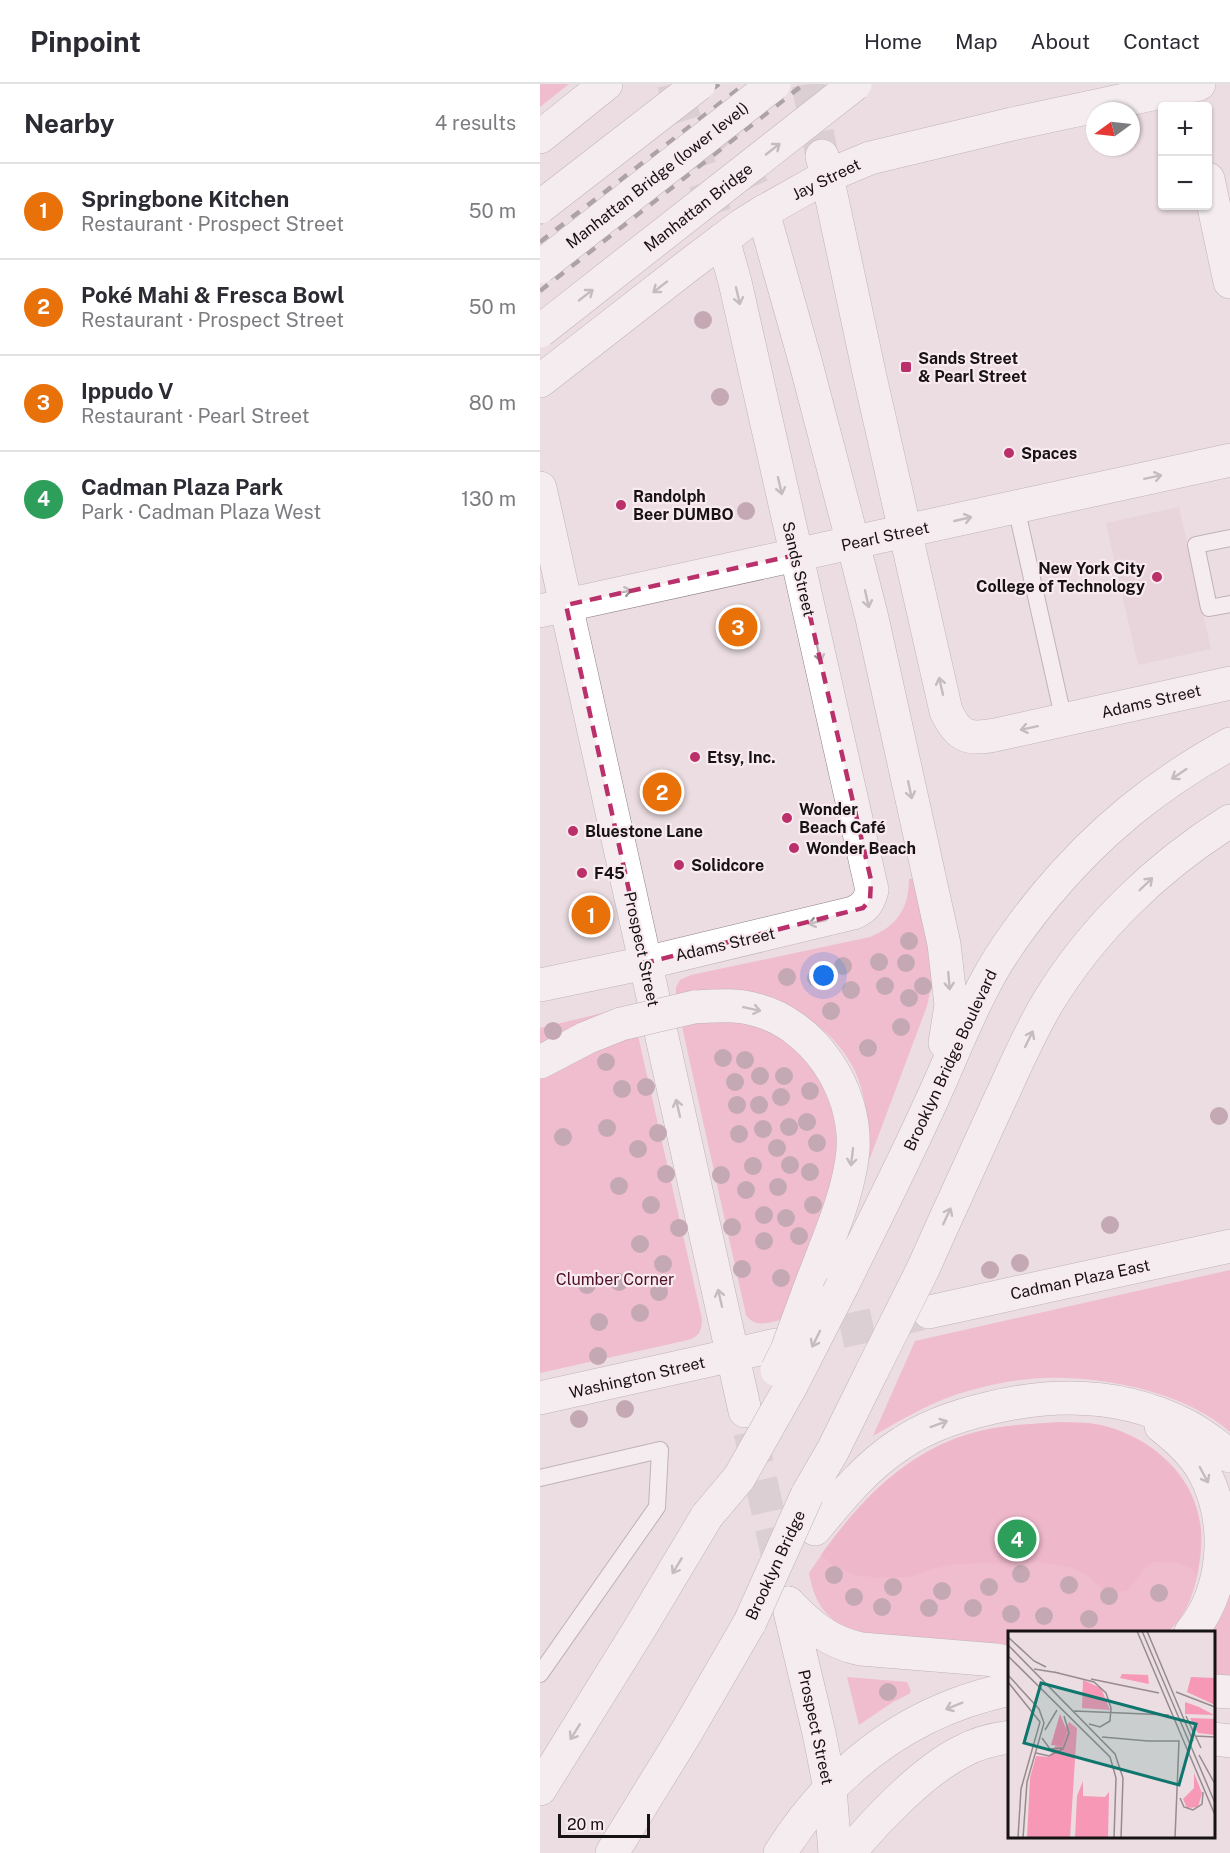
<!DOCTYPE html>
<meta charset="utf-8">
<style>
:root{--surface:#fff;--page:#f2f2f3;--text:#2b2b33;--muted:#7c7c81;--line:#e1e1e2;--accent:#ba306a}
body{margin:0;font-family:"Public Sans",sans-serif;background:var(--page);color:var(--text)}
.controls{position:absolute;right:18px;top:18px;display:grid;overflow:hidden;border-radius:6px;box-shadow:0 2px 4px #0004}
.controls button{width:54px;height:54px;display:grid;place-items:center;padding:0;border:0;border-bottom:2px solid var(--line);background:var(--surface);color:var(--text);font:30px sans-serif}
.compass{position:absolute;left:546px;top:18px;width:54px;height:54px;border-radius:50%;background:var(--surface);box-shadow:0 2px 4px #0004;rotate:255deg}
.scale{position:absolute;left:18px;bottom:15px;width:92px;box-sizing:border-box;padding-left:6px;border:3px solid #171214;border-top:0;font-size:16px;line-height:21px;white-space:nowrap;color:#171214;-webkit-text-stroke:4px #f8eaee;paint-order:stroke}
.you{position:absolute;left:284px;top:892px;width:21px;height:21px;margin:-15px;border:4px solid #fff;border-radius:50%;background:#1a73e8;box-shadow:0 0 0 9px #1a73e833}
.badge{display:grid;place-items:center;width:39px;height:39px;border-radius:50%;background:var(--accent);color:#fff;font-size:20px;font-weight:700}
.pin{position:absolute;translate:-50% -50%;border:3px solid #fff;box-shadow:0 2px 6px #0006}
.list{margin:0;padding:0;list-style:none}
h2{display:flex;justify-content:space-between;align-items:center;height:78px;margin:0;padding:0 24px;font-size:26px}
h2 small{font-size:20px;font-weight:400;color:var(--muted)}
.list li{display:grid;grid-template-columns:39px 1fr auto;gap:18px;align-items:center;box-sizing:border-box;height:96px;padding:0 24px;border-top:2px solid var(--line)}
.list b{display:block;font-size:22px;white-space:nowrap}
.list p{margin:0;font-size:20px;white-space:nowrap;color:var(--muted)}
.list em{font-size:20px;font-style:normal;color:var(--muted)}
.map{position:relative;flex:none;width:690px;height:1769px;overflow:hidden}
header{display:flex;align-items:center;gap:36px;box-sizing:border-box;height:84px;padding:0 30px;background:var(--surface);border-bottom:2px solid var(--line)}
header strong{font-size:28px}
nav{display:flex;gap:33px;margin-inline-start:auto;font-size:21px}
main{display:flex}
aside{flex:1;background:var(--surface)}
.map>svg:first-child{display:block}
.built{fill:#e3cdd3}
.green{fill:#f698b6}
.forest{fill:#f48dae}
.lines{fill:none;stroke-linecap:round;stroke-linejoin:round}
.street-tunnel{stroke:#cbbfc2;stroke-width:33;stroke-dasharray:33 16;stroke-linecap:butt}
.secondary-tunnel{stroke:#cbbfc2;stroke-width:33;stroke-dasharray:33 16;stroke-linecap:butt}
.primary-tunnel{stroke:#cbbfc2;stroke-width:33;stroke-dasharray:33 16;stroke-linecap:butt}
.lane-casing{stroke:#8d8184;stroke-width:18}
.street-casing{stroke:#8d8184;stroke-width:34}
.secondary-casing{stroke:#8d8184;stroke-width:34}
.primary-casing{stroke:#8d8184;stroke-width:34}
.highway-casing{stroke:#8d8184;stroke-width:34}
.lane{stroke:#fff;stroke-width:16}
.street{stroke:#fff;stroke-width:33}
.secondary{stroke:#fff;stroke-width:33}
.primary{stroke:#fff;stroke-width:33}
.highway{stroke:#fff;stroke-width:33}
.rail{stroke:#635b5d;stroke-width:4.5;stroke-dasharray:10 10;stroke-linecap:butt}
.secondary-bridge-casing{stroke:#8d8184;stroke-width:34;stroke-linecap:butt}
.primary-bridge-casing{stroke:#8d8184;stroke-width:34;stroke-linecap:butt}
.highway-bridge-casing{stroke:#8d8184;stroke-width:34;stroke-linecap:butt}
.secondary-bridge{stroke:#fff;stroke-width:33}
.primary-bridge{stroke:#fff;stroke-width:33}
.highway-bridge{stroke:#fff;stroke-width:33}
.tree{fill:#956c7c}
.oneway{stroke:#979495}
.marked{fill:none;stroke:#ba306a;stroke-width:4.5;stroke-dasharray:12 8;stroke-linejoin:round}
.poi-dot{fill:#ba306a;stroke:#f8eaee;stroke-width:2}
.labels{text-anchor:middle;stroke-width:4.5;stroke-linejoin:round;paint-order:stroke}
.street-label{font-size:16px;fill:#171214;stroke:#f8eaee}
.poi-label{font-size:16px;font-weight:bold;fill:#171214;stroke:#f8eaee;text-anchor:start}
.park-label{font-size:16px;fill:#4f102a;stroke:#f8eaee}
.inset-road{fill:none;stroke:#968c8f;stroke-width:1.5}
.view{fill:#0f766e;fill-opacity:0.15;stroke:#0f766e;stroke-width:3}
.inset-edge{fill:none;stroke:#171214;stroke-width:3}
</style>
<header>
<strong>Pinpoint</strong>
<nav><a>Home</a><a>Map</a><a>About</a><a>Contact</a></nav>
</header>
<main>
<aside>
<h2>Nearby<small>4 results</small></h2>
<ul class="list">
<li><span class="badge" style="background:#e8710a">1</span><div><b>Springbone Kitchen</b><p>Restaurant · Prospect Street</p></div><em>50 m</em></li>
<li><span class="badge" style="background:#e8710a">2</span><div><b>Poké Mahi &amp; Fresca Bowl</b><p>Restaurant · Prospect Street</p></div><em>50 m</em></li>
<li><span class="badge" style="background:#e8710a">3</span><div><b>Ippudo V</b><p>Restaurant · Pearl Street</p></div><em>80 m</em></li>
<li><span class="badge" style="background:#2e9e5b">4</span><div><b>Cadman Plaza Park</b><p>Park · Cadman Plaza West</p></div><em>130 m</em></li>
</ul>
</aside>
<div class="map">
<svg width="690" height="1769" viewBox="0 0 690 1769">
<rect width="100%" height="100%" fill="#ebdde1"/>
<path class="built" d="M 639,423 L 671,565 L 598,581 L 566,439 Z"/>
<path class="green" d="M 0,0 L 29,0 L 0,23 Z
M 374,794 L 392,884 L 392,900 L 387,922 L 324,1090 C 332,1027 327,978 273,938 C 260,928 245,918 228,915 C 220,913 210,915 201,915 C 179,915 158,915 136,915 L 136,903 L 140,896 L 151,891 L 330,853 C 357,842 369,824 369,795 Z
M 75,926 L 0,962 L 0,944 Z
M 157,935 L 206,939 L 224,944 L 242,955 L 263,971 L 280,997 L 292,1026 L 296,1048 L 297,1097 L 248,1234 C 233,1237 216,1246 206,1231 L 141,938 Z
M 97,947 L 162,1235 C 162,1246 159,1253 148,1256 L 0,1289 L 0,992 Z
M 690,1186 L 690,1348 C 645,1308 564,1292 504,1294 C 479,1295 452,1300 428,1307 C 394,1316 363,1335 333,1352 L 375,1257 Z
M 522,1338 C 533,1339 544,1338 555,1340 C 605,1349 650,1386 660,1438 C 663,1454 661,1472 658,1488 C 654,1509 645,1535 627,1548 L 470,1548 L 469,1565 L 312,1549 C 285,1532 275,1521 269,1489 C 311,1426 363,1365 440,1347 C 467,1341 495,1340 522,1338 Z
M 690,1510 L 690,1595 L 674,1594 L 674,1548 L 671,1548 L 684,1525 Z
M 307,1593 L 367,1598 L 371,1607 L 369,1610 L 353,1618 L 319,1641 Z"/>
<path class="forest" d="M 522,1338 C 533,1339 544,1338 554,1340 C 604,1348 655,1388 660,1441 C 662,1458 660,1474 657,1491 L 650,1484 L 639,1479 L 613,1478 L 604,1486 L 588,1506 L 576,1509 L 563,1506 L 547,1491 L 530,1483 L 497,1478 L 415,1480 L 392,1485 L 371,1493 L 340,1494 L 314,1491 L 293,1482 L 281,1471 C 321,1415 370,1364 440,1347 C 467,1340 495,1340 522,1338 Z"/>
<g class="lines">
<path class="street-tunnel" d="M 135,5 L 183,155
M 253,1258 L 382,1230"/>
<path class="secondary-tunnel" d="M 134,0 L 135,5 C 157,29 183,53 201,80 C 210,95 216,112 223,128
M 210,1348 L 242,1491"/>
<path class="primary-tunnel" d="M 268,0 L 282,72"/>
<defs>
<path id="lane" d="M 476,423 L 524,637
M 690,454 L 656,461 L 669,524 L 690,520
M 0,1394 L 120,1366 L 117,1423 L 0,1590"/>
<path id="street" d="M 287,92 L 330,293 L 406,627 C 418,653 428,656 455,651 L 690,599
M 668,95 L 690,198
M 0,297 L 149,181 L 202,141 L 223,128
M 0,527 L 690,376
M 105,879 L 313,829 C 325,824 329,818 332,806 L 195,198 L 183,155
M 389,1228 L 690,1162
M 193,1271 L 236,1261"/>
<path id="secondary" d="M 0,53 L 66,0
M 287,92 L 223,128 L 266,280 L 313,459
M 0,404 L 205,1327
M 0,901 L 105,879
M 0,1314 L 193,1271
M 248,1519 L 279,1649 L 290,1704 L 295,1769"/>
<path id="primary" d="M 282,72 L 287,92 L 330,74 L 472,40 L 659,0
M 248,1519 C 269,1541 290,1559 321,1565 L 456,1576 L 470,1579
M 674,1607 L 690,1608
M 674,1655 L 690,1657
M 240,1769 C 294,1684 370,1626 470,1605
M 309,1769 C 336,1736 383,1687 421,1668 C 435,1660 454,1655 470,1653"/>
<path id="highway" d="M 313,459 L 332,534 L 404,860 L 411,921 L 405,959
M 154,923 C 173,922 194,920 213,925 C 273,939 317,1005 313,1066 C 309,1113 284,1165 268,1209
M 0,978 L 46,954 L 81,940
M 383,1185 C 407,1131 432,1077 456,1024 C 473,988 488,951 508,918 C 553,844 618,782 690,737
M 302,1202 C 332,1141 363,1080 391,1018 C 410,977 426,934 448,894 C 464,864 484,838 505,812 C 558,748 617,700 690,660
M 621,1342 C 638,1355 655,1371 665,1390 C 690,1439 686,1506 651,1548
M 267,1411 L 293,1366 L 333,1285
M 275,1445 C 301,1413 327,1381 362,1359 C 387,1342 417,1332 446,1325 C 513,1308 582,1309 645,1341 C 661,1349 676,1361 690,1372
M 0,1705 L 100,1544 L 167,1432
M 72,1769 L 147,1647 L 210,1538"/>
</defs>
<use href="#lane" class="lane-casing"/>
<use href="#street" class="street-casing"/>
<use href="#secondary" class="secondary-casing"/>
<use href="#primary" class="primary-casing"/>
<use href="#highway" class="highway-casing"/>
<use href="#lane" class="lane"/>
<use href="#street" class="street"/>
<use href="#secondary" class="secondary"/>
<use href="#primary" class="primary"/>
<use href="#highway" class="highway"/>
<path class="rail" d="M 0,139 L 179,0
M 0,158 L 205,0
M 0,207 L 264,0
M 0,229 L 293,0"/>
<defs>
<path id="secondary-bridge" d="M 0,123 L 159,0"/>
<path id="primary-bridge" d="M 0,183 L 234,0
M 0,247 L 315,0"/>
<path id="highway-bridge" d="M 81,940 L 154,923
M 333,1285 L 383,1185
M 237,1286 L 247,1266 L 268,1209
M 167,1432 L 199,1394 L 251,1302 L 302,1202
M 210,1538 L 267,1411"/>
</defs>
<use href="#secondary-bridge" class="secondary-bridge-casing"/>
<use href="#primary-bridge" class="primary-bridge-casing"/>
<use href="#highway-bridge" class="highway-bridge-casing"/>
<use href="#secondary-bridge" class="secondary-bridge"/>
<use href="#primary-bridge" class="primary-bridge"/>
<use href="#highway-bridge" class="highway-bridge"/>
</g>
<g class="tree">
<circle cx="163" cy="236" r="9"/>
<circle cx="180" cy="313" r="9"/>
<circle cx="206" cy="427" r="9"/>
<circle cx="369" cy="857" r="9"/>
<circle cx="339" cy="878" r="9"/>
<circle cx="366" cy="879" r="9"/>
<circle cx="303" cy="882" r="9"/>
<circle cx="247" cy="893" r="9"/>
<circle cx="276" cy="894" r="9"/>
<circle cx="345" cy="902" r="9"/>
<circle cx="383" cy="902" r="9"/>
<circle cx="311" cy="906" r="9"/>
<circle cx="369" cy="914" r="9"/>
<circle cx="291" cy="927" r="9"/>
<circle cx="361" cy="943" r="9"/>
<circle cx="13" cy="947" r="9"/>
<circle cx="328" cy="964" r="9"/>
<circle cx="183" cy="974" r="9"/>
<circle cx="205" cy="976" r="9"/>
<circle cx="66" cy="978" r="9"/>
<circle cx="220" cy="992" r="9"/>
<circle cx="244" cy="992" r="9"/>
<circle cx="195" cy="998" r="9"/>
<circle cx="106" cy="1003" r="9"/>
<circle cx="82" cy="1005" r="9"/>
<circle cx="270" cy="1007" r="9"/>
<circle cx="241" cy="1013" r="9"/>
<circle cx="197" cy="1021" r="9"/>
<circle cx="219" cy="1021" r="9"/>
<circle cx="679" cy="1032" r="9"/>
<circle cx="267" cy="1038" r="9"/>
<circle cx="249" cy="1043" r="9"/>
<circle cx="67" cy="1044" r="9"/>
<circle cx="223" cy="1045" r="9"/>
<circle cx="118" cy="1049" r="9"/>
<circle cx="199" cy="1050" r="9"/>
<circle cx="23" cy="1053" r="9"/>
<circle cx="277" cy="1059" r="9"/>
<circle cx="237" cy="1064" r="9"/>
<circle cx="98" cy="1065" r="9"/>
<circle cx="250" cy="1081" r="9"/>
<circle cx="213" cy="1082" r="9"/>
<circle cx="270" cy="1088" r="9"/>
<circle cx="126" cy="1090" r="9"/>
<circle cx="181" cy="1091" r="9"/>
<circle cx="79" cy="1102" r="9"/>
<circle cx="238" cy="1103" r="9"/>
<circle cx="206" cy="1106" r="9"/>
<circle cx="111" cy="1121" r="9"/>
<circle cx="273" cy="1121" r="9"/>
<circle cx="224" cy="1131" r="9"/>
<circle cx="246" cy="1134" r="9"/>
<circle cx="570" cy="1141" r="9"/>
<circle cx="192" cy="1143" r="9"/>
<circle cx="139" cy="1144" r="9"/>
<circle cx="259" cy="1152" r="9"/>
<circle cx="224" cy="1157" r="9"/>
<circle cx="100" cy="1160" r="9"/>
<circle cx="480" cy="1179" r="9"/>
<circle cx="123" cy="1180" r="9"/>
<circle cx="202" cy="1185" r="9"/>
<circle cx="450" cy="1186" r="9"/>
<circle cx="241" cy="1194" r="9"/>
<circle cx="79" cy="1198" r="9"/>
<circle cx="47" cy="1201" r="9"/>
<circle cx="119" cy="1208" r="9"/>
<circle cx="100" cy="1229" r="9"/>
<circle cx="59" cy="1238" r="9"/>
<circle cx="58" cy="1272" r="9"/>
<circle cx="85" cy="1325" r="9"/>
<circle cx="39" cy="1335" r="9"/>
<circle cx="481" cy="1490" r="9"/>
<circle cx="294" cy="1491" r="9"/>
<circle cx="529" cy="1501" r="9"/>
<circle cx="353" cy="1503" r="9"/>
<circle cx="449" cy="1503" r="9"/>
<circle cx="402" cy="1507" r="9"/>
<circle cx="619" cy="1509" r="9"/>
<circle cx="569" cy="1512" r="9"/>
<circle cx="314" cy="1513" r="9"/>
<circle cx="342" cy="1523" r="9"/>
<circle cx="389" cy="1524" r="9"/>
<circle cx="433" cy="1524" r="9"/>
<circle cx="471" cy="1530" r="9"/>
<circle cx="504" cy="1532" r="9"/>
<circle cx="549" cy="1535" r="9"/>
<circle cx="348" cy="1608" r="9"/>
</g>
<defs><path id="oneway-shaft" d="M-6 0H5M1.5-3L5.5 0L1.5 3" fill="none" stroke-width="1.6" stroke-linecap="round" stroke-linejoin="round" transform="scale(1.5)"/></defs>
<g class="oneway">
<use href="#oneway-shaft" transform="translate(233 65) rotate(-38)"/>
<use href="#oneway-shaft" transform="translate(120 203) rotate(142)"/>
<use href="#oneway-shaft" transform="translate(46 211) rotate(-38)"/>
<use href="#oneway-shaft" transform="translate(198 212) rotate(77)"/>
<use href="#oneway-shaft" transform="translate(613 393) rotate(-12)"/>
<use href="#oneway-shaft" transform="translate(240 402) rotate(77)"/>
<use href="#oneway-shaft" transform="translate(423 435) rotate(-13)"/>
<use href="#oneway-shaft" transform="translate(83 508) rotate(-12)"/>
<use href="#oneway-shaft" transform="translate(327 515) rotate(77)"/>
<use href="#oneway-shaft" transform="translate(279 569) rotate(77)"/>
<use href="#oneway-shaft" transform="translate(401 602) rotate(-103)"/>
<use href="#oneway-shaft" transform="translate(489 644) rotate(168)"/>
<use href="#oneway-shaft" transform="translate(639 690) rotate(146)"/>
<use href="#oneway-shaft" transform="translate(370 706) rotate(78)"/>
<use href="#oneway-shaft" transform="translate(606 800) rotate(-44)"/>
<use href="#oneway-shaft" transform="translate(277 838) rotate(167)"/>
<use href="#oneway-shaft" transform="translate(409 897) rotate(85)"/>
<use href="#oneway-shaft" transform="translate(212 925) rotate(12)"/>
<use href="#oneway-shaft" transform="translate(489 955) rotate(-64)"/>
<use href="#oneway-shaft" transform="translate(138 1024) rotate(-103)"/>
<use href="#oneway-shaft" transform="translate(312 1073) rotate(97)"/>
<use href="#oneway-shaft" transform="translate(407 1132) rotate(-65)"/>
<use href="#oneway-shaft" transform="translate(180 1214) rotate(-103)"/>
<use href="#oneway-shaft" transform="translate(276 1255) rotate(116)"/>
<use href="#oneway-shaft" transform="translate(399 1340) rotate(-20)"/>
<use href="#oneway-shaft" transform="translate(664 1391) rotate(62)"/>
<use href="#oneway-shaft" transform="translate(137 1482) rotate(121)"/>
<use href="#oneway-shaft" transform="translate(414 1622) rotate(158)"/>
<use href="#oneway-shaft" transform="translate(35 1648) rotate(122)"/>
</g>
<path d="M0 0H690V1769H0ZM 256,471 L 331,796 L 330,816 L 323,824 L 105,879 L 26,521 Z" fill="#ebdde1" fill-opacity=".55" fill-rule="evenodd"/>
<path class="marked" d="M 256,471 L 331,796 L 330,816 L 323,824 L 105,879 L 26,521 Z"/>
<g class="poi-dot">
<rect x="360" y="277" width="12" height="12" rx="3"/>
<circle cx="469" cy="369" r="6"/>
<circle cx="81" cy="421" r="6"/>
<circle cx="617" cy="493" r="6"/>
<circle cx="155" cy="673" r="6"/>
<circle cx="247" cy="734" r="6"/>
<circle cx="33" cy="747" r="6"/>
<circle cx="254" cy="764" r="6"/>
<circle cx="139" cy="781" r="6"/>
<circle cx="42" cy="789" r="6"/>
</g>
<g class="labels">
<g class="street-label">
<text transform="translate(117 91) rotate(-38)" y="6">Manhattan Bridge (lower level)</text>
<text transform="translate(286 95) rotate(-26)" y="6">Jay Street</text>
<text transform="translate(158 123) rotate(-38)" y="6">Manhattan Bridge</text>
<text transform="translate(345 452) rotate(-12)" y="6">Pearl Street</text>
<text transform="translate(259 485) rotate(77)" y="6">Sands Street</text>
<text transform="translate(611 617) rotate(-13)" y="6">Adams Street</text>
<text transform="translate(185 860) rotate(-13)" y="6">Adams Street</text>
<text transform="translate(102 865) rotate(78)" y="6">Prospect Street</text>
<text transform="translate(410 976) rotate(-65)" y="6">Brooklyn Bridge Boulevard</text>
<text transform="translate(540 1195) rotate(-12)" y="6">Cadman Plaza East</text>
<text transform="translate(97 1293) rotate(-13)" y="6">Washington Street</text>
<text transform="translate(235 1481) rotate(-65)" y="6">Brooklyn Bridge</text>
<text transform="translate(276 1643) rotate(78)" y="6">Prospect Street</text>
</g>
<g class="poi-label">
<text x="378" y="280">Sands Street<tspan x="378" dy="18">&amp; Pearl Street</tspan></text>
<text x="481" y="375">Spaces</text>
<text x="93" y="418">Randolph<tspan x="93" dy="18">Beer DUMBO</tspan></text>
<text x="605" y="490" text-anchor="end">New York City<tspan x="605" dy="18">College of Technology</tspan></text>
<text x="167" y="679">Etsy, Inc.</text>
<text x="259" y="731">Wonder<tspan x="259" dy="18">Beach Café</tspan></text>
<text x="45" y="753">Bluestone Lane</text>
<text x="266" y="770">Wonder Beach</text>
<text x="151" y="787">Solidcore</text>
<text x="54" y="795">F45</text>
</g>
<g class="park-label">
<text x="75" y="1201">Clumber Corner</text>
</g>
</g>
<g transform="translate(468 1547)">
<rect width="207" height="207" fill="#ebdde1"/>
<path d="M 114,43 L 140,44 L 141,53 L 112,47 ZM 183,46 L 207,47 L 207,74 L 179,61 ZM 75,49 L 93,57 L 102,79 L 74,77 ZM 177,71 L 191,76 L 206,84 L 177,83 ZM 182,87 L 207,88 L 207,104 L 190,102 ZM 61,91 L 69,97 L 62,207 L 19,207 L 22,147 L 28,125 L 41,126 ZM 186,142 L 194,162 L 190,176 L 179,177 L 175,168 L 186,157 ZM 75,150 L 75,165 L 97,166 L 101,161 L 100,207 L 67,207 L 69,165 Z" fill="#f698b6"/>
<path d="M 52,83 L 59,100 L 54,115 L 43,114 Z" fill="#f48dae"/>
<path class="inset-road" d="M 129,0 L 207,184M 134,0 L 207,172M 139,0 L 185,110M 0,6 L 26,30 L 38,36M 0,14 L 107,123 L 115,147 L 113,207M 0,25 L 102,126 L 108,147 L 106,207M 26,38 L 51,42M 46,41 L 86,51 L 98,62 L 103,77 L 102,90 L 92,96 L 81,93M 0,44 L 31,78 L 36,92 L 19,151 L 15,207M 83,48 L 151,62M 0,51 L 32,91 L 13,158 L 10,207M 168,61 L 207,76M 66,80 L 161,84M 178,85 L 193,117M 37,99 L 49,79M 187,105 L 207,106M 94,106 L 140,110M 34,107 L 42,118 L 54,117M 140,110 L 171,110 L 167,207M 28,122 L 41,125 L 55,118 L 61,102 L 56,85M 191,124 L 207,153M 172,167 L 176,176 L 185,179 L 194,173 L 195,161"/>
<path class="view" d="M 33,52 L 188,93 L 171,154 L 16,112 Z"/>
<rect width="207" height="207" class="inset-edge"/>
</g>
</svg>
<div class="controls">
<button>+</button>
<button>−</button>
</div>
<svg class="compass" viewBox="-18 -18 36 36"><path d="M0-13l5 13h-10z" fill="#e53935"/><path d="M0 13l5-13h-10z" fill="#7c7c81"/></svg>
<div class="scale">20 m</div>
<div class="you"></div>
<div class="pin badge" style="left:51px;top:831px;background:#e8710a">1</div>
<div class="pin badge" style="left:122px;top:708px;background:#e8710a">2</div>
<div class="pin badge" style="left:198px;top:543px;background:#e8710a">3</div>
<div class="pin badge" style="left:477px;top:1455px;background:#2e9e5b">4</div>
</div>
</main>
